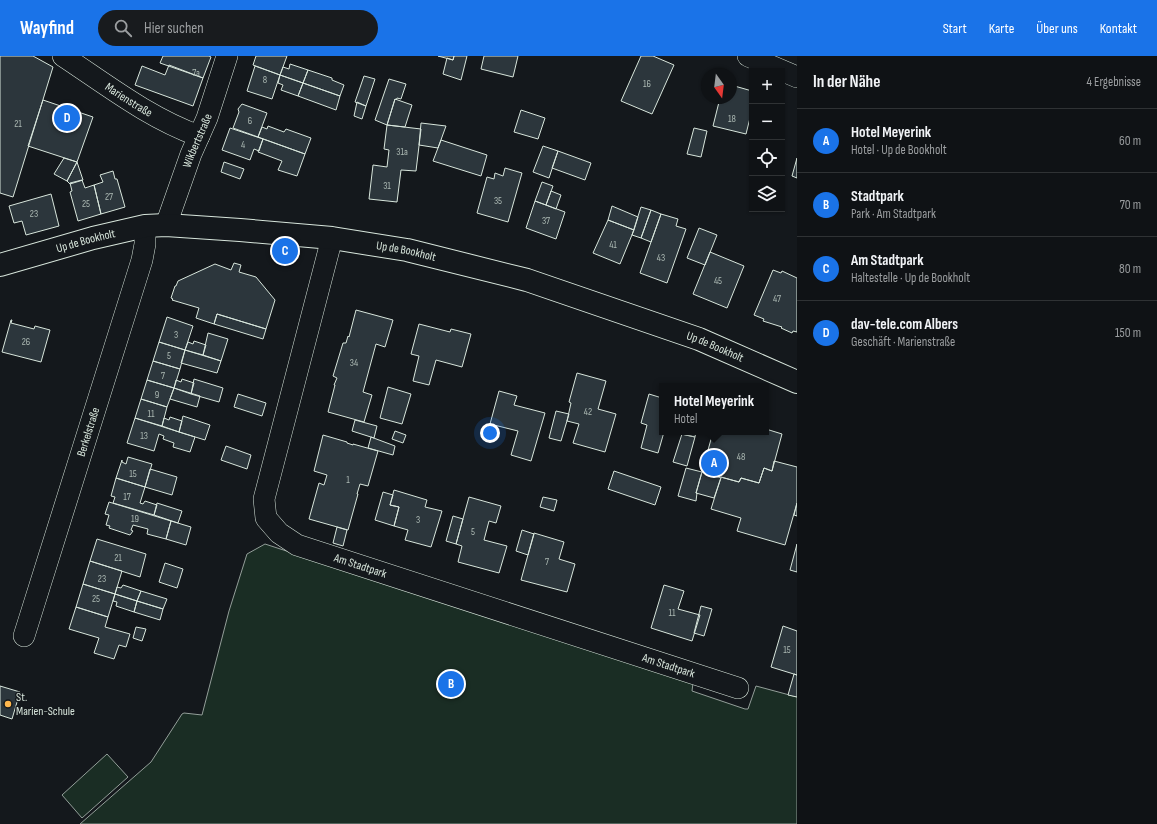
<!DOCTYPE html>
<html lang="de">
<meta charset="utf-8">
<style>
:root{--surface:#0f1215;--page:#181b1e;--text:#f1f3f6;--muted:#9b9ea0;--line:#2f3234;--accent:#1a73e8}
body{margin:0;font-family:"Sofia Sans Condensed",sans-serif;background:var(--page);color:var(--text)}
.controls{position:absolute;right:12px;top:12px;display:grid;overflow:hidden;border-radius:0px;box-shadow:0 1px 3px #0004}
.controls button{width:36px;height:36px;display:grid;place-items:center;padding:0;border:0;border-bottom:1px solid var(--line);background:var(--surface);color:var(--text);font:20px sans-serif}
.compass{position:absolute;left:701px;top:12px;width:36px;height:36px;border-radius:50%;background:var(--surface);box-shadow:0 1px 3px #0004;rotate:166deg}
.you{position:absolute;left:490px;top:377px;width:14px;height:14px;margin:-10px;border:3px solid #fff;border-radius:50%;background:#1a73e8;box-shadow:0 0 0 6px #1a73e833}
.badge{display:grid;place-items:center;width:26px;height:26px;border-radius:50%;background:var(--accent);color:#fff;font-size:13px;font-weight:700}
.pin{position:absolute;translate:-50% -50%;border:2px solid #fff;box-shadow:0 1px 4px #0006}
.popup{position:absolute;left:659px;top:327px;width:110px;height:52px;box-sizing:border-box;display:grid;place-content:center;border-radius:0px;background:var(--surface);filter:drop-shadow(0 1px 3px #0005);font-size:13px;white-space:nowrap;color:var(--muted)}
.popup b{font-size:15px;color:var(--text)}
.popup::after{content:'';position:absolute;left:50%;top:100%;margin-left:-8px;border:8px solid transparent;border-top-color:var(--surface)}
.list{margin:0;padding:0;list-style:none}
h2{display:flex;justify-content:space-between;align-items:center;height:52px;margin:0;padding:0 16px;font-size:17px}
h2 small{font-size:13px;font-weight:400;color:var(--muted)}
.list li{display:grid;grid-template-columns:26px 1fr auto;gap:12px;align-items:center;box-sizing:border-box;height:64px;padding:0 16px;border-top:1px solid var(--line)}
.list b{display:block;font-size:15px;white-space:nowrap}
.list p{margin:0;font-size:13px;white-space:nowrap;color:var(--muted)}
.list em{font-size:13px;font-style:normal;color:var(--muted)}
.icon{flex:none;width:22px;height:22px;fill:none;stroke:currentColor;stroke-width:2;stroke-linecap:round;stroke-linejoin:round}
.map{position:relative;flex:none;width:797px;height:768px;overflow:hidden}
header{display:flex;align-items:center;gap:24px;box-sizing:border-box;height:56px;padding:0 20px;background:var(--accent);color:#fff}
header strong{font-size:19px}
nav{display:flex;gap:22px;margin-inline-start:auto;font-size:14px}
.search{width:280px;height:36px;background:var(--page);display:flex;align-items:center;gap:10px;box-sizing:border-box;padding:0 14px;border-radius:22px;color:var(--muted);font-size:15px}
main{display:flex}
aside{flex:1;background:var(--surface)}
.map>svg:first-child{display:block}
.green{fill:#1a2d24;stroke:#939e99}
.building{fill:#2c363c;stroke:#d8e6dc}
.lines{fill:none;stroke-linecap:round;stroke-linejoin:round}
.street-casing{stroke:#d8e6dc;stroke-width:22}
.secondary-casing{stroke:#d8e6dc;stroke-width:24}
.street{stroke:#14181c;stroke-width:21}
.secondary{stroke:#14181c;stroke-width:22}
.poi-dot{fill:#ffb74d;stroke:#14181c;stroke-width:1.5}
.labels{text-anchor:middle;stroke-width:3;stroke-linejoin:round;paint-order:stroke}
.number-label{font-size:10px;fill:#adbab4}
.street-label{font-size:12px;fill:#d8e6dc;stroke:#14181c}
.poi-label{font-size:12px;fill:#d8e6dc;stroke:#14181c;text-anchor:start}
</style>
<header>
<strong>Wayfind</strong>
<div class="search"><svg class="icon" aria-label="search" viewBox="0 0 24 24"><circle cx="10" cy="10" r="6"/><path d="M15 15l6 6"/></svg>Hier suchen</div>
<nav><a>Start</a><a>Karte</a><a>Über uns</a><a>Kontakt</a></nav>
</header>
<main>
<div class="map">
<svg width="797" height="768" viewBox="0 0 797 768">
<rect width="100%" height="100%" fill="#14181c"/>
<path class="green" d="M 265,488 L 693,627 L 692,635 L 745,653 L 748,653 L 756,630 L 797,641 L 797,768 L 80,768 L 151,706 L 182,658 L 184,657 L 202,659 L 229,555 L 247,498 Z
M 107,698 L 128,721 L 82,762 L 62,739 Z"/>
<path class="building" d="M 0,0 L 33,0 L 53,11 L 13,141 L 0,137 Z
M 163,0 L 209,0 L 211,1 L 203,22 L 160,7 Z
M 256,0 L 287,0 L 280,19 L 253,9 Z
M 438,0 L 454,0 L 453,4 Z
M 454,0 L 467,0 L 461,24 L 443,18 L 447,2 L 453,4 Z
M 484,0 L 518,0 L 513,21 L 481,13 Z
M 641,0 L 653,0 L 674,9 L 652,58 L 621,45 Z
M 290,8 L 308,14 L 303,27 L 280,19 L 283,11 L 289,13 Z
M 169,9 L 203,22 L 193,50 L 135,29 L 142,10 L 165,19 Z
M 255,10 L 280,19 L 272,43 L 247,35 Z
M 308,14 L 332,22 L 332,24 L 344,29 L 340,40 L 303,27 Z
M 280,19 L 303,27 L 298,40 L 281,34 L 283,29 L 278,27 Z
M 364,20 L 375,23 L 366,50 L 355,46 Z
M 389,23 L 406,28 L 401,43 L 397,42 L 396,44 L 395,43 L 387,69 L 375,64 Z
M 303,27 L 340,40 L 336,54 L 298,40 Z
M 731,29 L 752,35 L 752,54 L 746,78 L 713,70 L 720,42 L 731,42 Z
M 395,43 L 412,49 L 405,71 L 387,69 Z
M 43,44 L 93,61 L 77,106 L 28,90 Z
M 357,46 L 366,50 L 362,63 L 354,60 Z
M 242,48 L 267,57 L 258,81 L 233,72 L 239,56 L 238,53 Z
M 521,54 L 545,62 L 538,83 L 514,76 Z
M 421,67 L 446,70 L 438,92 L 419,89 Z
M 387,69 L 421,73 L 416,115 L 401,114 L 397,146 L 369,143 L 373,109 L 387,111 L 389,94 L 384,93 Z
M 268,70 L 284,76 L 286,73 L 311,82 L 305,98 L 258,81 L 262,71 L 267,73 Z
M 230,72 L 263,83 L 259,95 L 254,93 L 250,104 L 222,94 Z
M 694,72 L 707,75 L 701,101 L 687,98 Z
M 263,83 L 305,98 L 297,120 L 278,114 L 282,105 L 258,96 Z
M 441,84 L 487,99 L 481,120 L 433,105 Z
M 543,90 L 558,95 L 549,122 L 533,116 Z
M 558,95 L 591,107 L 585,124 L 552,112 Z
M 64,102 L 77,106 L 67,125 L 54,118 Z
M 797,102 L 797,122 L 792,120 Z
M 77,106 L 83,124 L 70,128 L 67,125 Z
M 224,106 L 244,113 L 240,123 L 221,116 Z
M 505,112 L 522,117 L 508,166 L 477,157 L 487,121 L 494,123 L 495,117 L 503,120 Z
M 113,115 L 115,123 L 117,123 L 125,151 L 101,158 L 94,129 L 103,126 L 100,119 Z
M 82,124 L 85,132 L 94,129 L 101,158 L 78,165 L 70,136 L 72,135 L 70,127 Z
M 542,126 L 553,130 L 546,149 L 535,145 Z
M 551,135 L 561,139 L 556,153 L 546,149 Z
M 51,138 L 59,170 L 26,179 L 22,165 L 14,167 L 9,150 Z
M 535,145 L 565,156 L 556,183 L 526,172 Z
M 612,150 L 638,161 L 634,174 L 608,164 Z
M 641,151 L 651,154 L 641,182 L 632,179 Z
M 651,154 L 661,158 L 651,186 L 641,182 Z
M 661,158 L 678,163 L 676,170 L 686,173 L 667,227 L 640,217 Z
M 608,164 L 634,174 L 620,208 L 593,197 Z
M 699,172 L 717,179 L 705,209 L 687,202 Z
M 710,196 L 744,210 L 727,252 L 693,238 Z
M 234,207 L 241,209 L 239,216 L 256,221 L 275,244 L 266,273 L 217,258 L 214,268 L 196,262 L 199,252 L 172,244 L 173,243 L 171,242 L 175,230 L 176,230 L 178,225 L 215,208 L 231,214 Z
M 773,214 L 781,217 L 782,215 L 797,222 L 797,276 L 793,275 L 792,277 L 781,272 L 782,271 L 763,265 L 764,263 L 754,259 Z
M 356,254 L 393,264 L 385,291 L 376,288 L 363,336 L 372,339 L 364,366 L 328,356 L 335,329 L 334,329 L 337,322 L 333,320 L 343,287 L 346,287 L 348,280 L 349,281 Z
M 217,258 L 266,273 L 263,283 L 214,268 Z
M 167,261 L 193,270 L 185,294 L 159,286 Z
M 11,264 L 12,264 L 11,267 L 34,273 L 35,270 L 50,274 L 41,306 L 2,296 Z
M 419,268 L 450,276 L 451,273 L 471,278 L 462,311 L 436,304 L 429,329 L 413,325 L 419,300 L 411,298 Z
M 208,277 L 228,283 L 221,305 L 203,299 Z
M 194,285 L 206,289 L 203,299 L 185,294 L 188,286 L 193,288 Z
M 159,286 L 185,294 L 180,313 L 153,305 Z
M 185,294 L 221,305 L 217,317 L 181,307 Z
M 153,305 L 180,313 L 174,332 L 147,324 Z
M 577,317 L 606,325 L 598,353 L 616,358 L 605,396 L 573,387 L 579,368 L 567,365 L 571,347 L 569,346 Z
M 182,323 L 194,327 L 191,338 L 174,332 L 176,324 L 181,326 Z
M 194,323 L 223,332 L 219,346 L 191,338 Z
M 147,324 L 174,332 L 167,351 L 141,343 Z
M 388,331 L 411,338 L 402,368 L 380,362 Z
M 174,332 L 200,340 L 197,351 L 170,343 Z
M 499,335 L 517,340 L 514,349 L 545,357 L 531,405 L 511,399 L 518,375 L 490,368 Z
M 238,338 L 266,347 L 262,360 L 234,351 Z
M 649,338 L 662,342 L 662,376 L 664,376 L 658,397 L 641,392 L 647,369 L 641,367 Z
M 141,343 L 167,351 L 162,370 L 135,362 Z
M 556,355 L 569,358 L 561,385 L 549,382 Z
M 183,360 L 210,369 L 205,384 L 179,376 Z
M 170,361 L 182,365 L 179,376 L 162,370 L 164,362 L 169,364 Z
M 135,362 L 195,381 L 190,396 L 173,391 L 174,387 L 163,383 L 164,380 L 159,378 L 154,395 L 127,387 Z
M 355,364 L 377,370 L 374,382 L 352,375 Z
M 766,373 L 782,378 L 772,415 L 764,412 L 759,427 L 741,422 L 739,426 L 702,416 L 713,376 L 766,376 Z
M 395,375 L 406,379 L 403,387 L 392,383 Z
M 675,376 L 685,376 L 685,379 Z
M 685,376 L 696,376 L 695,381 L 685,379 Z
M 682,378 L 695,381 L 687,410 L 673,406 Z
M 323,379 L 347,386 L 347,387 L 353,389 L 353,388 L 378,395 L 368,430 L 360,428 L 357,438 L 358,438 L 348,474 L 309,463 L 319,427 L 324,429 L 327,419 L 314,415 Z
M 371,381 L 395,390 L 393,399 L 368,392 Z
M 226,390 L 251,399 L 247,413 L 221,404 Z
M 128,401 L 152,408 L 145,431 L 116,422 L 122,404 L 122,406 L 126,408 Z
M 774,405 L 797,411 L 797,447 L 785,489 L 737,475 L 741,462 L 711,453 L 721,421 L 739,426 L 741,422 L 759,427 L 764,412 L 772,415 Z
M 686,412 L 702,416 L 696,437 L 697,437 L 696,445 L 678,440 Z
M 150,413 L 177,421 L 172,439 L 145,431 Z
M 614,415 L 661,431 L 655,449 L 608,433 Z
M 702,416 L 721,422 L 714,442 L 696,437 Z
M 116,422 L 145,431 L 140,447 L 143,448 L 145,445 L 157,449 L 154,459 L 113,447 L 115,441 L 111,440 Z
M 394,434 L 427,444 L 425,451 L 442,455 L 431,491 L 405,484 L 408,474 L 394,470 L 399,451 L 390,449 Z
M 383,436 L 393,439 L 390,449 L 399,451 L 394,470 L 375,464 Z
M 469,441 L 501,450 L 496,467 L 489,465 L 484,484 L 507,490 L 499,517 L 458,506 L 462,490 L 456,488 Z
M 543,441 L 557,444 L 554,455 L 540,451 Z
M 109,446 L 171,465 L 166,483 L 147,478 L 148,473 L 133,469 L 131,474 L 133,475 L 130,479 L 109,472 L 110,470 L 106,469 L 109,459 L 105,458 Z
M 157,447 L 182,455 L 178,467 L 154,459 Z
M 797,447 L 797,460 L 794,459 Z
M 453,460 L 463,463 L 456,488 L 446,485 Z
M 171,465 L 191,471 L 186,489 L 166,483 Z
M 337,471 L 347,474 L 343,490 L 333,487 Z
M 522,474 L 534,478 L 528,499 L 516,495 Z
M 534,477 L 564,486 L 559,503 L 575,508 L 567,536 L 521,524 Z
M 97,483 L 146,498 L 140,521 L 90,505 Z
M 797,488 L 797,516 L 790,514 Z
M 90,505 L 122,515 L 115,538 L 83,528 Z
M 165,507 L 183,513 L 177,532 L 159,526 Z
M 83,528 L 115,538 L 108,561 L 76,551 Z
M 123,529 L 141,535 L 137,545 L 115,538 L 117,531 L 121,532 Z
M 664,529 L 684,535 L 678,553 L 700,559 L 692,585 L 651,572 Z
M 141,535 L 167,543 L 163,553 L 137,545 Z
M 115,538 L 137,545 L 134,556 L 116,550 L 117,546 L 113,545 Z
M 137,545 L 163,553 L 160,564 L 134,556 Z
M 701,550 L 712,553 L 704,580 L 694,577 Z
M 76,551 L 108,561 L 105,571 L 130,578 L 126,591 L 119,589 L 114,603 L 94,597 L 99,582 L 69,573 Z
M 783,570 L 797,575 L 797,619 L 771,611 Z
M 136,571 L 146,573 L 142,585 L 133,582 Z
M 794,618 L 797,619 L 797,641 L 788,639 Z
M 0,630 L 20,636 L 12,663 L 0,659 Z"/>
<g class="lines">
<defs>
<g id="street">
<path id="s1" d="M 63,0 C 107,29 149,62 199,80"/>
<path d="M 748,0 L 797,21"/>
<path id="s2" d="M 166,169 L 191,98 L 207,62 L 227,0"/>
<path id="s3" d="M 332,182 L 264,443 L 266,462 L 279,477 L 297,489 L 738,632"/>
<path id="s4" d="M 24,580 L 142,204 L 145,188 L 145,170"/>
</g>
<g id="secondary">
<path id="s5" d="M 0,209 L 93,182 L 145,170 L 166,169 L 240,174 L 332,182 L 407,194 L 527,224 L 699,283 L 797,326"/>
</g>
</defs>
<use href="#street" class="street-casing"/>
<use href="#secondary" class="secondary-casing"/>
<use href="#street" class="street"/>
<use href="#secondary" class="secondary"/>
</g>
<circle class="poi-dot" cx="8" cy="648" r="4"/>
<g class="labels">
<g class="number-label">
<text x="196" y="20">7a</text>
<text x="265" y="27">8</text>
<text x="647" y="31">16</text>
<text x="732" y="66">18</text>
<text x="250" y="68">6</text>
<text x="18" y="71">21</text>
<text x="243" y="92">4</text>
<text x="402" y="99">31a</text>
<text x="387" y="133">31</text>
<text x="109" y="144">27</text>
<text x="498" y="148">35</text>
<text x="86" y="151">25</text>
<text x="34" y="161">23</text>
<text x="546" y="168">37</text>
<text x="613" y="192">41</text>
<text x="661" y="205">43</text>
<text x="718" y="228">45</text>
<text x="777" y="246">47</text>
<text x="176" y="282">3</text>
<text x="26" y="289">26</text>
<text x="169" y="303">5</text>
<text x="354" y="310">34</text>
<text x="163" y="323">7</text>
<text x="157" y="342">9</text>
<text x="588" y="359">42</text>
<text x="151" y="361">11</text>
<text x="144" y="383">13</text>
<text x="741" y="404">48</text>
<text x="133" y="421">15</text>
<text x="348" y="427">1</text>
<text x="127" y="444">17</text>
<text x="135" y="466">19</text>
<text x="418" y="467">3</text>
<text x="473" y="479">5</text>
<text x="118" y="505">21</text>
<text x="547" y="509">7</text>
<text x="102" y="526">23</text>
<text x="96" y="546">25</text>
<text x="672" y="560">11</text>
<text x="787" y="597">15</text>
</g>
<g class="street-label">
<text dy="4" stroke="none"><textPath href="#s1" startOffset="79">Marienstraße</textPath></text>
<text dy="4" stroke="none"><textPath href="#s2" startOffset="90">Wikbertstraße</textPath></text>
<text dy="4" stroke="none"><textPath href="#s5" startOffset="89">Up de Bookholt</textPath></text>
<text dy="4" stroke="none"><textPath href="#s5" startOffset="413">Up de Bookholt</textPath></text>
<text dy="4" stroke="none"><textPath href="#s5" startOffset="737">Up de Bookholt</textPath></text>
<text dy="4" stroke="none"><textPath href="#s4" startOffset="214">Berkelstraße</textPath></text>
<text dy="4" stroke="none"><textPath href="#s3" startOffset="397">Am Stadtpark</textPath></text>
<text dy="4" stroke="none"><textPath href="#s3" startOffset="721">Am Stadtpark</textPath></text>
</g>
<g class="poi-label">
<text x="16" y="645">St.<tspan x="16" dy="14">Marien-Schule</tspan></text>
</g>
</g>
</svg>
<div class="controls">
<button>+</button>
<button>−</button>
<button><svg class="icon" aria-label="locate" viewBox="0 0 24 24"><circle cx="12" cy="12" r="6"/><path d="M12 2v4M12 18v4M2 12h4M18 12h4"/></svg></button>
<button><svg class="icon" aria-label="layers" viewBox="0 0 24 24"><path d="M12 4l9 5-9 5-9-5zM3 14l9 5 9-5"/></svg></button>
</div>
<svg class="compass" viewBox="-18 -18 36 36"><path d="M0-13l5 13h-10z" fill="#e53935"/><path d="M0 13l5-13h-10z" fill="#9b9ea0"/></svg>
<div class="you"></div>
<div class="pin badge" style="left:714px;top:407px">A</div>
<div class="popup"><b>Hotel Meyerink</b>Hotel</div>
<div class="pin badge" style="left:451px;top:628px">B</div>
<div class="pin badge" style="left:285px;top:195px">C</div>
<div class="pin badge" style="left:67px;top:62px">D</div>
</div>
<aside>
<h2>In der Nähe<small>4 Ergebnisse</small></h2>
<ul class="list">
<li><span class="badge">A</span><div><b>Hotel Meyerink</b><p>Hotel · Up de Bookholt</p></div><em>60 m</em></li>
<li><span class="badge">B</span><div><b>Stadtpark</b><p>Park · Am Stadtpark</p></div><em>70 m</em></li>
<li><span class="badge">C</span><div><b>Am Stadtpark</b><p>Haltestelle · Up de Bookholt</p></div><em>80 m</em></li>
<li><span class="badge">D</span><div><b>dav-tele.com Albers</b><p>Geschäft · Marienstraße</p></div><em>150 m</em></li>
</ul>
</aside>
</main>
